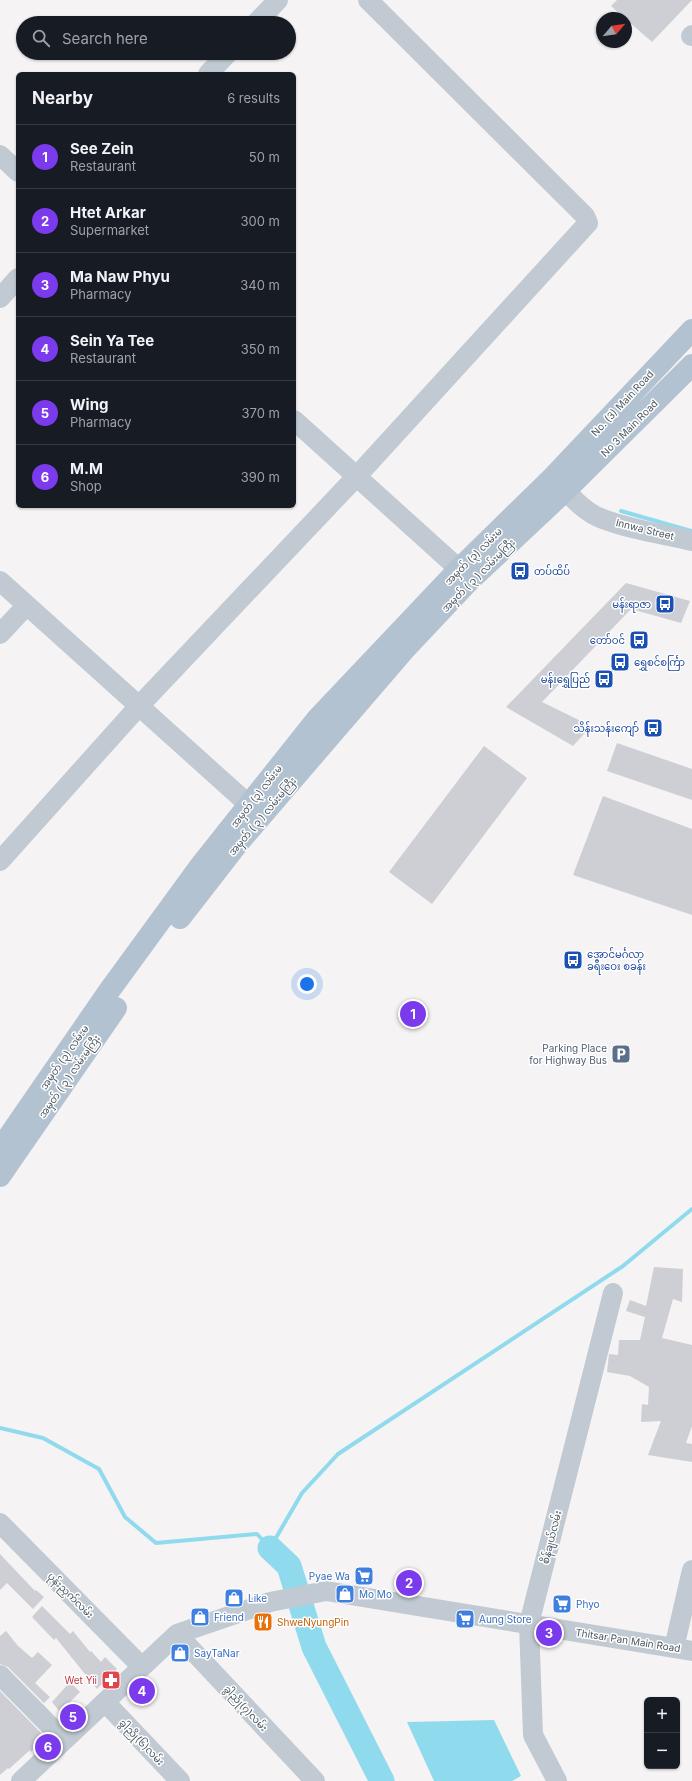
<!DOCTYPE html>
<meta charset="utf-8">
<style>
:root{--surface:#171b24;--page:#242831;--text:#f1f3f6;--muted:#9ea1a6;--line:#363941;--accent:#7c3aed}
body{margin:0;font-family:Inter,"Noto Sans Myanmar",sans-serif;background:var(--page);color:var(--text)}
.controls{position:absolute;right:12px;bottom:12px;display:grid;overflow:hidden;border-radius:6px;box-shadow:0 1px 3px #0004}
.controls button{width:36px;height:36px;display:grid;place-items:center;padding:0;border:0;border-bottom:1px solid var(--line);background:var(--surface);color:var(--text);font:20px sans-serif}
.compass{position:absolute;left:596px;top:12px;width:36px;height:36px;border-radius:50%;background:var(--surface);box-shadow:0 1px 3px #0004;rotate:61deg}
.you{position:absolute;left:307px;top:984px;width:14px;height:14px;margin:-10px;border:3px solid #fff;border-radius:50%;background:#1a73e8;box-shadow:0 0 0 6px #1a73e833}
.badge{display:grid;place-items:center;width:26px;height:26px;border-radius:50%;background:var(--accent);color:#fff;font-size:13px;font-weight:700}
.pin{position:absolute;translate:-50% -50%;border:2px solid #fff;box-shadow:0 1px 4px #0006}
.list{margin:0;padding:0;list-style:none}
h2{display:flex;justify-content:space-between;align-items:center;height:52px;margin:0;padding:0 16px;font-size:17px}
h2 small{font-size:13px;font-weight:400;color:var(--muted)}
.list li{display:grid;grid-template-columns:26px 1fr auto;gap:12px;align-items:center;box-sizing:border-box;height:64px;padding:0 16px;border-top:1px solid var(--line)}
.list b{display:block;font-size:15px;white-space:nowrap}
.list p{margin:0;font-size:13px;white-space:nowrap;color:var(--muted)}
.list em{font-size:13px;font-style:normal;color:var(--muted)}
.icon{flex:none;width:22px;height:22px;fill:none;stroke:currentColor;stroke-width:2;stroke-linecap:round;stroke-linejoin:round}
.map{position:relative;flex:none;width:692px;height:1781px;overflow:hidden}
.search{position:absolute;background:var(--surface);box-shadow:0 1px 3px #0004;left:16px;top:16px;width:280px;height:44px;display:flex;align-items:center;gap:10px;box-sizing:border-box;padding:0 14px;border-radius:22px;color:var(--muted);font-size:15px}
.panel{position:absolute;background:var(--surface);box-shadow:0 1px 3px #0004;left:16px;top:72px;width:280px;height:436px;border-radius:6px}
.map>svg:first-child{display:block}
.water{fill:#90daee}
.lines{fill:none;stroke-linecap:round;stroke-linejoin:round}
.stream{stroke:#90daee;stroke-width:4}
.river{stroke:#90daee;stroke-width:25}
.building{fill:#cdcfd5}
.minor{stroke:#c1cad2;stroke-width:20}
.major{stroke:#b3c2d1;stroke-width:22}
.labels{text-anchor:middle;stroke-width:3;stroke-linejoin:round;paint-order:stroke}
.street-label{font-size:10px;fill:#4a5661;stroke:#fff}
.transit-label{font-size:10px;fill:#164399;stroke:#fff;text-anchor:end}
.service-label{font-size:10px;fill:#4e5e75;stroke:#fff;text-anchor:end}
.shop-label{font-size:10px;fill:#366cbe;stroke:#fff;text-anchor:start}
.food-label{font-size:10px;fill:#c56008;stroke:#fff;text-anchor:start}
.health-label{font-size:10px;fill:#be3a42;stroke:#fff;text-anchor:end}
</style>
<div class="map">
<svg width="692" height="1781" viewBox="0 0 692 1781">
<rect width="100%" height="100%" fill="#f5f3f3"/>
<path class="water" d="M 494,1720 L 521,1776 L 512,1781 L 434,1781 L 407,1722 Z"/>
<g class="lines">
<path class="stream" d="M 621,511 L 691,531
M 0,1428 L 43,1438 L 99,1469 L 125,1517 L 156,1543 L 257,1534 L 270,1548 L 302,1493 L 338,1454 L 623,1266 L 692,1209"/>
<path class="river" d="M 270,1548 L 289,1566 L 314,1647 L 382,1781"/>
</g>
<path class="building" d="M 617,0 L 692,0 L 652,42 L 611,6 Z
M 626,583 L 690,601 L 681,623 L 631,609 L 542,702 L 591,726 L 573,746 L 506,707 Z
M 617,743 L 692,769 L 692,800 L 607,771 Z
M 484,746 L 527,778 L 432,904 L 389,872 Z
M 603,796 L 692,829 L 692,915 L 573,875 Z
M 654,1267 L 683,1269 L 682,1302 L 673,1299 L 662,1338 L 692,1345 L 692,1426 L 686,1443 L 692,1444 L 692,1462 L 648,1455 L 661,1421 L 641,1422 L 642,1404 L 648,1405 L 649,1387 L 630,1376 L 607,1372 L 609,1354 L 618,1355 L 619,1340 L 640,1340 L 645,1317 L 626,1311 L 630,1300 L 646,1306 Z
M 0,1554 L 35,1591 L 36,1590 L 44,1597 L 33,1609 L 7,1583 L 0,1590 Z
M 42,1606 L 70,1634 L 73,1631 L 90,1652 L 91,1651 L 101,1662 L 105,1657 L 117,1669 L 97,1689 L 56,1638 L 54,1640 L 32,1617 Z
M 6,1631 L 18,1646 L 32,1658 L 38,1652 L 52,1665 L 35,1683 L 50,1697 L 44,1703 L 8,1667 L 0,1664 L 0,1636 Z
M 70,1682 L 80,1692 L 60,1712 L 52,1702 Z
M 0,1691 L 45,1737 L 31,1752 L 30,1750 L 9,1769 L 8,1768 L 0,1775 Z"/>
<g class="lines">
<path class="minor" d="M 256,23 L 278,0
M 691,36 L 692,35
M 208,74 L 228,53
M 0,155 L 18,172
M 0,298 L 18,278
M 294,420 L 459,569
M 554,478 C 567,492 581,509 598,517 C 626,529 663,534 692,541
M 0,581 L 248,804
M 0,634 L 27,605
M 0,861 L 139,706 L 357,476 L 588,223 L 585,216 L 368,0
M 0,1523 L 142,1667
M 177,1634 L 315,1781
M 674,1648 L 692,1570
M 0,1675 L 64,1740
M 105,1702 L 180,1781
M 21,1781 L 177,1634 L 270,1602 L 326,1591 L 692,1651
M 557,1781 L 533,1735 L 529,1624 L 613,1293"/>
<path class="major" d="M 180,918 L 239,842 L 404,650 L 469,581 L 565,491 L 692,365
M 0,1149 L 109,991 L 201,865 L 317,719 L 459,569 L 553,477 L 692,330
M 0,1176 L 116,1008"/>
</g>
<defs>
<symbol id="bus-square" viewBox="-11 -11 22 22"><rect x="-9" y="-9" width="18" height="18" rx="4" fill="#1a4fb4" stroke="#fff"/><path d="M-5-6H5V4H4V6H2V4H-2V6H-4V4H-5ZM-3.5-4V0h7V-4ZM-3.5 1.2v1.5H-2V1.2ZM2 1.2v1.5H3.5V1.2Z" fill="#fff"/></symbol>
<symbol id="parking-square" viewBox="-11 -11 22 22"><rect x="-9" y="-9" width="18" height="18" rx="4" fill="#5c6f8a" stroke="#fff"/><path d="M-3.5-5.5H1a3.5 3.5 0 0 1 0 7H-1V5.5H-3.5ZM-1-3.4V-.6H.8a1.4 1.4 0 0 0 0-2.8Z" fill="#fff"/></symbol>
<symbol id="supermarket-square" viewBox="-11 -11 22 22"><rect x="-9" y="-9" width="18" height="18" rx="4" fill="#3f7fe0" stroke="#fff"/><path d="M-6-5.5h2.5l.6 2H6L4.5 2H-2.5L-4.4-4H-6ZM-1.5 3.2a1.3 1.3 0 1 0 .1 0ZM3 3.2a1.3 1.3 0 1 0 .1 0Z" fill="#fff"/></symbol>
<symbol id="shop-square" viewBox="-11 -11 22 22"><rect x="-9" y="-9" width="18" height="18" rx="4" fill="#3f7fe0" stroke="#fff"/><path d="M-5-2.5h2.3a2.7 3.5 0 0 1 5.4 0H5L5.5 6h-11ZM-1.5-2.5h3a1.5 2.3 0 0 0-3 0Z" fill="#fff"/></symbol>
<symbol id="restaurant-square" viewBox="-11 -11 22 22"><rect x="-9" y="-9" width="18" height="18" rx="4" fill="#e8710a" stroke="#fff"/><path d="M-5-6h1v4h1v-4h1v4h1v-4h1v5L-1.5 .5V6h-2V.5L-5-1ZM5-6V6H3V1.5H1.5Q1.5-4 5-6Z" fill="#fff"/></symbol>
<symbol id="pharmacy-square" viewBox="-11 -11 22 22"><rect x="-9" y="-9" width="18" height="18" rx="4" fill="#e0444e" stroke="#fff"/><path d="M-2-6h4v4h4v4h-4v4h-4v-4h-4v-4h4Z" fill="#fff"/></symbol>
</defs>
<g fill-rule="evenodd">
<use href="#bus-square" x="509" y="560" width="22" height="22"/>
<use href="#bus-square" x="654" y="593" width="22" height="22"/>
<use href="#bus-square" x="628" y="629" width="22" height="22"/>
<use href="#bus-square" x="609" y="651" width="22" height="22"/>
<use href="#bus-square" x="593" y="668" width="22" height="22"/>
<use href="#bus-square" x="642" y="717" width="22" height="22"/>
<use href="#bus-square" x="562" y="949" width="22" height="22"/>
<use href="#parking-square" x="610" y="1043" width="22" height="22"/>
<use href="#supermarket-square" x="353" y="1565" width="22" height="22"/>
<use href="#shop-square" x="334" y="1583" width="22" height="22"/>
<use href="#shop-square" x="223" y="1587" width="22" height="22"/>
<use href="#supermarket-square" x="551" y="1593" width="22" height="22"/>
<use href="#shop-square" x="189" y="1606" width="22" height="22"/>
<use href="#supermarket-square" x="454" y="1608" width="22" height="22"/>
<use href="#restaurant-square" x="252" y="1611" width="22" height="22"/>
<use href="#shop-square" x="169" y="1642" width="22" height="22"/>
<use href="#pharmacy-square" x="100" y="1669" width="22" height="22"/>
</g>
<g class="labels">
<g class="street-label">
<text transform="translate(622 403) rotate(-47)" y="4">No. (3) Main Road</text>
<text transform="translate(629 428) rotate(-45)" y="4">No 3 Main Road</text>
<text transform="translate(645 529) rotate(14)" y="4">Innwa Street</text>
<text transform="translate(473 556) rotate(-45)" y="4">အမှတ် (၃) လမ်းမ</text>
<text transform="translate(478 575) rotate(-45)" y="4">အမှတ် ( ၃ ) လမ်းမကြီး</text>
<text transform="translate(256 796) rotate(-52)" y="4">အမှတ် (၃) လမ်းမ</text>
<text transform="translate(262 816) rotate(-50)" y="4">အမှတ် ( ၃ ) လမ်းမကြီး</text>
<text transform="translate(64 1057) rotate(-55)" y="4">အမှတ် (၃) လမ်းမ</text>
<text transform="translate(69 1076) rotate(-55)" y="4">အမှတ် ( ၃ ) လမ်းမကြီး</text>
<text transform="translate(551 1537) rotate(-76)" y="4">စိန်ချယ်လမ်း</text>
<text transform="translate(71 1595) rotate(45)" y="4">ပုန်းညှက်လမ်း</text>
<text transform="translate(628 1640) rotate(9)" y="4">Thitsar Pan Main Road</text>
<text transform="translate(246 1708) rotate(47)" y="4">ခွါညို(၇)လမ်း</text>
<text transform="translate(142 1742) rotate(46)" y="4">ခွါညို(၆)လမ်း</text>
</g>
<g class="transit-label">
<text x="534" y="575" text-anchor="start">တပ်ထိပ်</text>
<text x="651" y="608">မန်းရာဇာ</text>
<text x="625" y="644">တော်ဝင်</text>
<text x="634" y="666" text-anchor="start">ရွှေစင်စင်္ကြာ</text>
<text x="590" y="683">မန်းရွှေပြည်</text>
<text x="639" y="732">သိန်းသန်းကျော်</text>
<text x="587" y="958" text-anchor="start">အောင်မင်္ဂလာ<tspan x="587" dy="12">ခရီးဝေး စခန်း</tspan></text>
</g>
<g class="service-label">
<text x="607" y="1052">Parking Place<tspan x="607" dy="12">for Highway Bus</tspan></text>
</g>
<g class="shop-label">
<text x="350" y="1580" text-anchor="end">Pyae Wa</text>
<text x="359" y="1598">Mo Mo</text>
<text x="248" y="1602">Like</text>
<text x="576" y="1608">Phyo</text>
<text x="214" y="1621">Friend</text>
<text x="479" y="1623">Aung Store</text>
<text x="194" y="1657">SayTaNar</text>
</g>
<g class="food-label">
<text x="277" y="1626">ShweNyungPin</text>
</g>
<g class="health-label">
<text x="97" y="1684">Wet Yii</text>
</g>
</g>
</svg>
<div class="controls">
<button>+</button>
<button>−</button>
</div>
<svg class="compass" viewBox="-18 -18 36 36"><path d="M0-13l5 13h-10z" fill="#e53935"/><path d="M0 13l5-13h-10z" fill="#9ea1a6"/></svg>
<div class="you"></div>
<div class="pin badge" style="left:413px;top:1014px">1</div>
<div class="pin badge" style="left:409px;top:1583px">2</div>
<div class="pin badge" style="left:549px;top:1633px">3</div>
<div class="pin badge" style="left:142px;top:1691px">4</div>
<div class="pin badge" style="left:73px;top:1717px">5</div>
<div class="pin badge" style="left:48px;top:1747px">6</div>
<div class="search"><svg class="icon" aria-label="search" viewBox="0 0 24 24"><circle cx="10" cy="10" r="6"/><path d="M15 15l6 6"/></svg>Search here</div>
<section class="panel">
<h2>Nearby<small>6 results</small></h2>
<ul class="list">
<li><span class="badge">1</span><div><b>See Zein</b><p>Restaurant</p></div><em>50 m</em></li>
<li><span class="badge">2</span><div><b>Htet Arkar</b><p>Supermarket</p></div><em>300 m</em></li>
<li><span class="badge">3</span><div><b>Ma Naw Phyu</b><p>Pharmacy</p></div><em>340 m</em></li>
<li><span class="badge">4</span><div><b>Sein Ya Tee</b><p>Restaurant</p></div><em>350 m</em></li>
<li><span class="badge">5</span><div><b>Wing</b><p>Pharmacy</p></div><em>370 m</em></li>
<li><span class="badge">6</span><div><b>M.M</b><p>Shop</p></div><em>390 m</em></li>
</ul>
</section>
</div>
